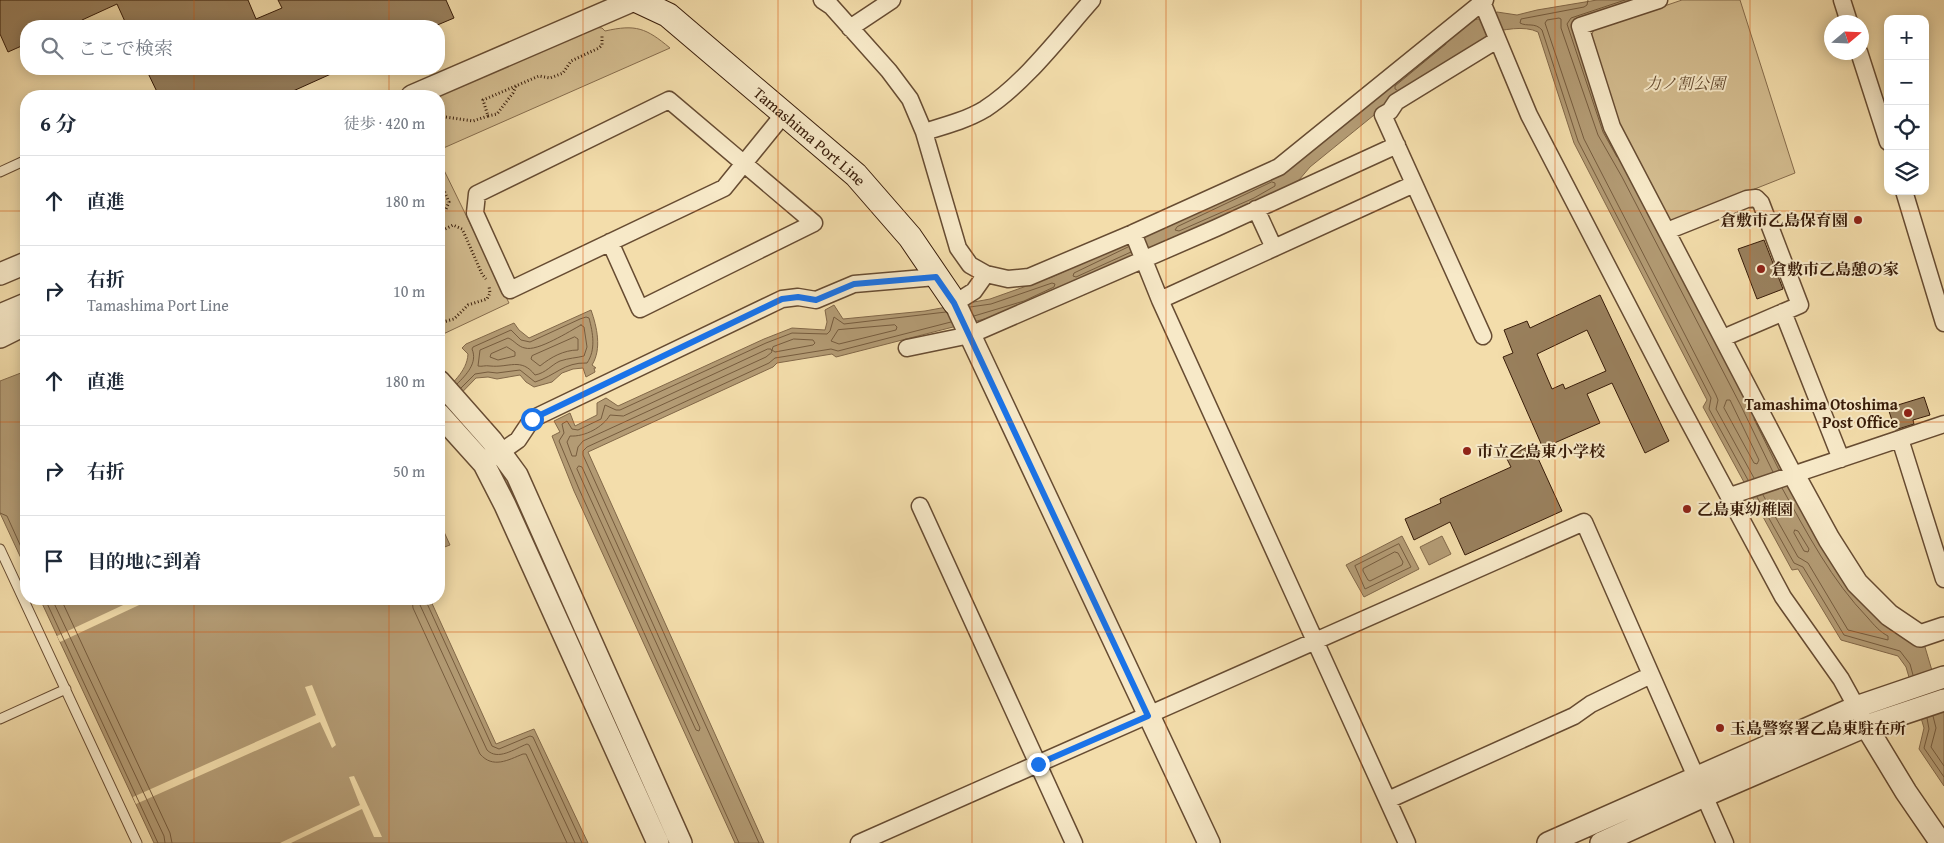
<!DOCTYPE html>
<html lang="ja">
<meta charset="utf-8">
<style>
:root{--surface:#fff;--page:#f2f2f3;--text:#1f2937;--muted:#747a83;--line:#e0e1e3}
body{margin:0;font-family:"Gentium Book Plus","Noto Serif JP",serif;background:var(--page);color:var(--text)}
.controls{position:absolute;right:15px;top:15px;display:grid;overflow:hidden;border-radius:10px;box-shadow:0 2px 12px #0003}
.controls button{width:45px;height:45px;display:grid;place-items:center;padding:0;border:0;border-bottom:1px solid var(--line);background:var(--surface);color:var(--text);font:25px sans-serif}
.compass{position:absolute;left:1824px;top:15px;width:45px;height:45px;border-radius:50%;background:var(--surface);box-shadow:0 2px 12px #0003;rotate:71deg}
.stop{position:absolute;width:15px;height:15px;margin:-11px;border:4px solid #1a73e8;border-radius:50%;background:#fff}
.stop.end{background:#1a73e8;border-color:#fff;box-shadow:0 1px 5px #0008}
.list{margin:0;padding:0;list-style:none}
h2{display:flex;justify-content:space-between;align-items:center;height:65px;margin:0;padding:0 20px;font-size:21px}
h2 small{font-size:16px;font-weight:400;color:var(--muted)}
.list li{display:grid;grid-template-columns:32px 1fr auto;gap:15px;align-items:center;box-sizing:border-box;height:90px;padding:0 20px;border-top:1px solid var(--line)}
.list b{display:block;font-size:19px;white-space:nowrap}
.list p{margin:0;font-size:16px;white-space:nowrap;color:var(--muted)}
.list em{font-size:16px;font-style:normal;color:var(--muted)}
.icon{flex:none;width:28px;height:28px;fill:none;stroke:currentColor;stroke-width:2;stroke-linecap:round;stroke-linejoin:round}
.map{position:relative;flex:none;width:1944px;height:843px;overflow:hidden}
.search{position:absolute;background:var(--surface);box-shadow:0 2px 12px #0003;left:20px;top:20px;width:425px;height:55px;display:flex;align-items:center;gap:12px;box-sizing:border-box;padding:0 18px;border-radius:20px;color:var(--muted);font-size:19px}
.panel{position:absolute;background:var(--surface);box-shadow:0 2px 12px #0003;left:20px;top:90px;width:425px;height:515px;border-radius:20px}
.map>svg:first-child{display:block}
.green{fill:#d3bc8f;stroke:#866c4c}
.water{fill:#b39b74;stroke:#826849}
.pier{fill:#f3ddab}
.lines{fill:none;stroke-linecap:round;stroke-linejoin:round}
.shore{stroke:#765c3e;stroke-width:1}
.building{fill:#99805d;stroke:#381c09;fill-rule:evenodd}
.service-casing{stroke:#674c32;stroke-width:11}
.minor-casing{stroke:#674c32;stroke-width:19}
.tertiary-casing{stroke:#674c32;stroke-width:24}
.secondary-casing{stroke:#381c09;stroke-width:26}
.path{stroke:#381c09;stroke-width:3;stroke-dasharray:1 2.5;stroke-linecap:butt}
.service{stroke:#f7e9c8;stroke-width:9}
.minor{stroke:#f7e9c8;stroke-width:16}
.tertiary{stroke:#f7e9c8;stroke-width:21}
.secondary{stroke:#f7e9c8;stroke-width:24}
.route{stroke:#1a73e8;stroke-width:6}
.grid{fill:none;stroke:#d6530c;stroke-width:1;stroke-opacity:0.55}
.poi-dot{fill:#8f2418;stroke:#f7e9c8;stroke-width:2}
.labels{text-anchor:middle;stroke-width:4;stroke-linejoin:round;paint-order:stroke}
.park-label{font-size:16px;font-style:italic;fill:#664c31;stroke:#f7e9c8}
.street-label{font-size:16px;fill:#381c09;stroke:#f7e9c8}
.poi-label{font-size:16px;font-weight:bold;fill:#381c09;stroke:#f7e9c8;text-anchor:start}
</style>
<div class="map">
<svg width="1944" height="843" viewBox="0 0 1944 843">
<rect width="100%" height="100%" fill="#f3ddab"/>
<filter id="stains"><feTurbulence type="fractalNoise" baseFrequency=".004" numOctaves="4"/><feColorMatrix values="0 0 0 0 .2 0 0 0 0 .09 0 0 0 0 .02 0 0 0 .5 -.17"/></filter>
<radialGradient id="worn" r=".72"><stop offset=".6" stop-color="#630" stop-opacity="0"/><stop offset="1" stop-color="#630" stop-opacity=".3"/></radialGradient>
<path class="green" d="M 1682,0 L 1740,0 L 1795,173 L 1674,221 L 1667,218 L 1618,126 L 1589,39 L 1594,30 Z
M 594,27 L 602,28 L 605,31 C 636,24 646,28 670,48 L 439,150 L 439,96 L 430,96 Z
M 439,160 L 509,303 L 439,336 Z"/>
<path class="water" d="M 1597,0 L 1640,0 L 1572,23 L 1608,130 L 1848,578 L 1925,647 L 1944,711 L 1944,786 L 1919,749 L 1924,728 L 1906,667 L 1898,656 L 1841,640 L 1798,569 L 1792,570 L 1703,407 L 1707,400 L 1574,143 L 1538,32 C 1524,25 1503,30 1488,33 L 1487,41 L 1379,111 L 1310,167 L 1299,180 L 1256,203 L 996,316 L 836,357 L 832,354 L 777,363 L 773,367 L 588,452 L 764,843 L 735,843 L 574,491 L 552,436 L 560,432 L 554,421 L 570,413 L 575,426 L 597,415 L 597,403 L 606,398 L 618,406 L 764,339 L 792,328 L 825,330 L 827,322 L 825,310 L 834,305 L 843,319 L 925,311 L 990,299 L 1052,277 L 1249,188 L 1464,22 L 1478,19 L 1483,20 L 1497,12 L 1517,15 L 1537,10 Z
M 591,310 C 597,327 602,349 592,365 L 596,368 L 594,368 L 595,372 L 586,377 L 583,368 L 573,369 L 562,373 L 552,382 L 534,387 L 526,382 L 520,375 L 497,379 L 488,377 L 476,378 L 439,416 L 439,396 C 451,384 467,372 468,354 L 462,348 L 466,344 L 514,323 L 519,330 L 529,338 Z
M 26,371 L 26,569 L 0,513 L 0,381 Z
M 439,521 L 450,545 L 439,549 Z
M 1402,536 L 1419,569 L 1364,597 L 1346,565 Z
M 1442,536 L 1451,554 L 1429,565 L 1420,547 Z
M 40,599 L 430,599 L 496,744 L 534,729 L 588,843 L 154,843 Z"/>
<path class="pier" d="M 136,599 L 152,599 L 60,642 L 57,636 Z
M 312,685 L 336,745 L 332,748 L 320,722 L 136,804 L 133,797 L 316,715 L 305,687 Z
M 354,776 L 382,837 L 374,837 L 362,809 L 291,843 L 280,843 L 360,805 L 349,777 Z"/>
<g class="lines">
<path class="shore" d="M 1588,0 L 1587,5 L 1584,7 L 1521,19 L 1520,23 C 1527,27 1535,22 1542,30 L 1578,141 L 1711,398 L 1709,409 L 1748,480
M 1397,90 L 1395,89 L 1395,86 L 1446,44
M 1617,157 L 1603,132 L 1567,24 L 1571,18 L 1625,0
M 1272,182 L 1275,183 L 1275,186 L 1254,198 L 1179,231 L 1175,230 L 1177,227 Z
M 1128,247 L 1074,273 L 1073,276 L 1076,277 L 1131,252
M 970,307 L 991,304 L 1052,283 L 1055,284 L 1054,287 L 1024,301 L 974,316
M 581,325 L 584,327 L 587,347 L 584,356 C 576,358 569,358 560,361 C 551,365 546,373 535,375 C 521,357 509,368 490,366 C 485,365 482,367 478,366 L 480,350 L 508,338 C 514,340 518,347 525,348 C 537,352 570,331 581,325 Z
M 895,325 L 897,327 L 896,330 L 839,344 L 831,341 L 838,330 Z
M 575,337 L 578,339 L 578,350 C 564,350 551,357 540,366 L 531,359 L 532,356 Z
M 794,339 L 813,340 L 815,343 L 813,345 L 775,352 L 772,350 L 773,347 Z
M 507,347 L 515,352 L 515,356 L 498,360 L 490,357 L 491,354 Z
M 768,349 L 771,349 L 772,352 L 766,357 L 583,441 L 578,447 L 576,456 L 572,456 L 567,442 L 570,436 C 585,437 603,427 610,415 L 623,416 Z
M 457,384 C 466,375 478,363 472,349 L 473,347 L 511,330 L 521,340 L 530,342 L 580,319 L 586,317 L 589,318 C 593,333 596,350 587,363 C 564,362 555,376 535,382 L 520,370 L 497,373 L 488,372 L 475,374 L 461,388
M 1727,400 L 1730,400 L 1759,460 L 1757,464 L 1754,463 L 1724,408 Z
M 1754,419 L 1779,470
M 579,466 L 582,467 L 700,728 L 699,731 L 696,730 L 585,487 L 577,469 Z
M 1754,478 L 1716,409 L 1718,400 L 1716,395 L 1584,139 L 1545,23 L 1547,20 L 1559,18 L 1561,19 L 1561,28 L 1598,135 L 1622,177 L 1741,406 L 1773,472
M 1763,495 L 1798,557 L 1808,563 L 1848,630 L 1888,640 L 1888,636 C 1880,632 1874,625 1868,618 C 1832,581 1807,533 1782,488
M 1757,497 L 1794,563 L 1803,567 L 1844,635 L 1900,651 L 1910,664 L 1913,675
M 0,513 L 7,516 L 26,558
M 1795,530 L 1798,531 L 1809,549 L 1808,552 L 1804,551 L 1794,533 Z
M 1399,544 L 1411,567 L 1365,589 L 1355,566 Z
M 1395,552 L 1398,553 L 1403,562 L 1402,565 L 1370,581 L 1368,580 L 1363,571 L 1363,569 Z
M 45,599 L 158,843
M 52,599 L 164,836 L 165,843
M 61,599 L 170,833 L 172,843
M 412,599 L 413,608 L 480,754 C 493,769 508,760 523,754 L 526,754 L 567,843
M 419,599 L 420,605 L 487,750 C 498,761 514,749 527,744 L 529,745 L 575,843
M 425,599 L 492,746 L 499,749 L 530,736 L 533,737 L 582,843
M 1933,716 L 1936,728 L 1931,747 L 1944,766
M 1927,718 L 1929,729 L 1924,748 L 1944,777
M 739,843 L 579,489 L 559,441 L 564,433 L 562,424 L 567,421 L 572,429 L 578,430 L 601,419 L 605,405 L 616,410 L 620,410 L 766,343 L 792,333 L 827,334 L 830,331 L 834,317 L 844,324 L 946,312
M 759,843 L 583,455 L 583,451 L 587,447 L 769,363 L 775,358 L 831,349 L 838,351 L 951,322"/>
</g>
<path class="building" d="M 0,0 L 248,0 L 256,19 L 282,8 L 278,0 L 446,0 L 454,18 L 435,26 L 127,26 L 117,4 L 82,20 L 85,26 L 26,26 L 26,44 L 8,52 L 0,34 Z
M 146,69 L 342,69 L 282,96 L 159,96 Z
M 1764,240 L 1783,289 L 1757,299 L 1738,249 Z
M 1600,295 L 1669,441 L 1645,453 L 1612,383 L 1587,394 L 1600,423 L 1543,448 L 1503,357 L 1513,353 L 1504,330 L 1527,321 L 1530,328 ZM 1587,330 L 1606,371 L 1565,389 L 1563,384 L 1552,389 L 1537,354 Z
M 1924,397 L 1930,415 L 1913,420 L 1914,424 L 1895,430 L 1888,408 Z
M 1532,445 L 1562,511 L 1465,555 L 1450,522 L 1414,540 L 1405,519 L 1441,503 L 1440,499 L 1511,467 L 1506,457 Z"/>
<g class="lines">
<defs>
<path id="service" d="M 0,172 L 26,160
M 0,549 L 137,843
M 0,719 L 66,689"/>
<path id="minor" d="M 822,0 L 831,6 L 889,71 L 910,99 L 924,132 L 958,248 L 970,265 L 986,274 L 974,291 L 955,303
M 1659,0 L 1580,26 L 1612,127 L 1794,475
M 1842,0 L 1849,22
M 1482,2 L 1529,115 L 1676,398 L 1783,597 L 1841,679 L 1862,717
M 850,28 L 892,0
M 1859,52 L 1888,142
M 924,132 C 944,126 967,120 985,109 C 1025,83 1060,36 1092,0
M 1904,191 L 1944,323
M 1256,209 L 1274,248
M 1667,231 L 1747,199 L 1756,198 L 1761,203 L 1800,305 L 1723,338
M 1133,233 L 1160,300 L 1407,843
M 610,242 L 640,309 L 814,223 L 669,100 L 477,194 L 475,213 L 510,290 L 724,188 L 784,114
M 986,274 L 1008,279 L 1029,277 L 1133,233 L 1279,167 L 1485,0
M 1160,300 L 1414,184
M 1783,312 L 1841,459
M 1483,336 L 1383,115 L 1390,111 L 1396,102 L 1497,40
M 907,348 L 970,335 L 1216,228 L 1397,145
M 1900,439 L 1944,579
M 491,459 L 518,440 L 532,419 L 782,299 L 798,297 L 816,300 L 854,284 L 936,277
M 1730,496 L 1944,424
M 920,506 L 1074,843
M 1388,800 L 1574,716 L 1591,704 L 1651,675
M 859,843 L 1584,522 L 1725,843"/>
<path id="tertiary" d="M 412,96 L 634,0
M 0,274 L 26,263
M 955,303 L 1209,843
M 0,315 L 26,304
M 0,337 L 26,324
M 439,381 L 492,441 L 517,475 L 681,843
M 439,414 L 484,464 L 505,505 L 658,843
M 1794,475 L 1829,539 L 1857,583 L 1889,615 L 1920,636 L 1944,628
M 1866,726 L 1906,792 L 1941,843
M 1548,843 L 1856,707 L 1944,677
M 1601,843 L 1704,796 L 1866,726 L 1944,700"/>
<g id="secondary">
<path id="s1" d="M 636,0 L 668,15 L 856,175 L 910,237 L 955,303"/>
</g>
</defs>
<use href="#service" class="service-casing"/>
<use href="#minor" class="minor-casing"/>
<use href="#tertiary" class="tertiary-casing"/>
<use href="#secondary" class="secondary-casing"/>
<path class="path" d="M 439,116 L 473,121 L 488,116 L 483,100 L 539,76 L 550,78 L 563,73 L 571,61 L 599,48 L 602,45 L 602,34
M 488,116 L 497,114 L 513,93 L 516,86
M 439,179 L 449,202 L 446,209 L 439,212
M 439,232 L 453,225 L 462,229 L 464,233 L 482,274 L 486,279
M 439,323 L 454,319 L 468,305 L 487,299 L 490,293 L 489,286"/>
<use href="#service" class="service"/>
<use href="#minor" class="minor"/>
<use href="#tertiary" class="tertiary"/>
<use href="#secondary" class="secondary"/>
</g>
<g class="lines">
<path class="route" d="M 532,419 L 782,299 L 798,297 L 816,300 L 854,284 L 936,277 L 954,303 L 1148,716 L 1038,764"/>
</g>
<path class="grid" d="M 194,0 L 194,26M 389,0 L 389,26M 583,0 L 583,843M 778,0 L 778,843M 972,0 L 972,843M 1166,0 L 1166,843M 1361,0 L 1361,843M 1555,0 L 1555,843M 1750,0 L 1750,843M 194,69 L 194,96M 389,69 L 389,96M 0,211 L 26,211M 439,211 L 1944,211M 0,422 L 26,422M 439,422 L 1944,422M 194,599 L 194,843M 389,599 L 389,843M 0,632 L 1944,632"/>
<g class="poi-dot">
<circle cx="1858" cy="220" r="5"/>
<circle cx="1761" cy="269" r="5"/>
<circle cx="1908" cy="413" r="5"/>
<circle cx="1467" cy="451" r="5"/>
<circle cx="1687" cy="509" r="5"/>
<circle cx="1720" cy="728" r="5"/>
</g>
<g class="labels">
<g class="park-label">
<text x="1685" y="89">力ノ割公園</text>
</g>
<g class="street-label">
<text dy="6" stroke="none"><textPath href="#s1" startOffset="222">Tamashima Port Line</textPath></text>
</g>
<g class="poi-label">
<text x="1848" y="226" text-anchor="end">倉敷市乙島保育園</text>
<text x="1771" y="275">倉敷市乙島憩の家</text>
<text x="1898" y="410" text-anchor="end">Tamashima Otoshima<tspan x="1898" dy="18">Post Office</tspan></text>
<text x="1477" y="457">市立乙島東小学校</text>
<text x="1697" y="515">乙島東幼稚園</text>
<text x="1730" y="734">玉島警察署乙島東駐在所</text>
</g>
</g>
<rect width="100%" height="100%" filter="url(#stains)"/>
<rect width="100%" height="100%" fill="url(#worn)"/>
</svg>
<div class="controls">
<button>+</button>
<button>−</button>
<button><svg class="icon" aria-label="locate" viewBox="0 0 24 24"><circle cx="12" cy="12" r="6"/><path d="M12 2v4M12 18v4M2 12h4M18 12h4"/></svg></button>
<button><svg class="icon" aria-label="layers" viewBox="0 0 24 24"><path d="M12 4l9 5-9 5-9-5zM3 14l9 5 9-5"/></svg></button>
</div>
<svg class="compass" viewBox="-18 -18 36 36"><path d="M0-13l5 13h-10z" fill="#e53935"/><path d="M0 13l5-13h-10z" fill="#747a83"/></svg>
<div class="stop" style="left:532px;top:419px"></div>
<div class="stop end" style="left:1038px;top:764px"></div>
<div class="search"><svg class="icon" aria-label="search" viewBox="0 0 24 24"><circle cx="10" cy="10" r="6"/><path d="M15 15l6 6"/></svg>ここで検索</div>
<section class="panel">
<h2>6 分<small>徒歩 · 420 m</small></h2>
<ul class="list">
<li><svg class="icon" aria-label="ahead" viewBox="0 0 24 24"><path d="M12 20V5M6 11l6-6 6 6"/></svg><div><b>直進</b></div><em>180 m</em></li>
<li><svg class="icon" aria-label="right" viewBox="0 0 24 24"><path d="M7 20v-9h11M14 6l5 5-5 5"/></svg><div><b>右折</b><p>Tamashima Port Line</p></div><em>10 m</em></li>
<li><svg class="icon" aria-label="ahead" viewBox="0 0 24 24"><path d="M12 20V5M6 11l6-6 6 6"/></svg><div><b>直進</b></div><em>180 m</em></li>
<li><svg class="icon" aria-label="right" viewBox="0 0 24 24"><path d="M7 20v-9h11M14 6l5 5-5 5"/></svg><div><b>右折</b></div><em>50 m</em></li>
<li><svg class="icon" aria-label="arrive" viewBox="0 0 24 24"><path d="M6 21V4h12l-3 4 3 4H6"/></svg><div><b>目的地に到着</b></div></li>
</ul>
</section>
</div>
